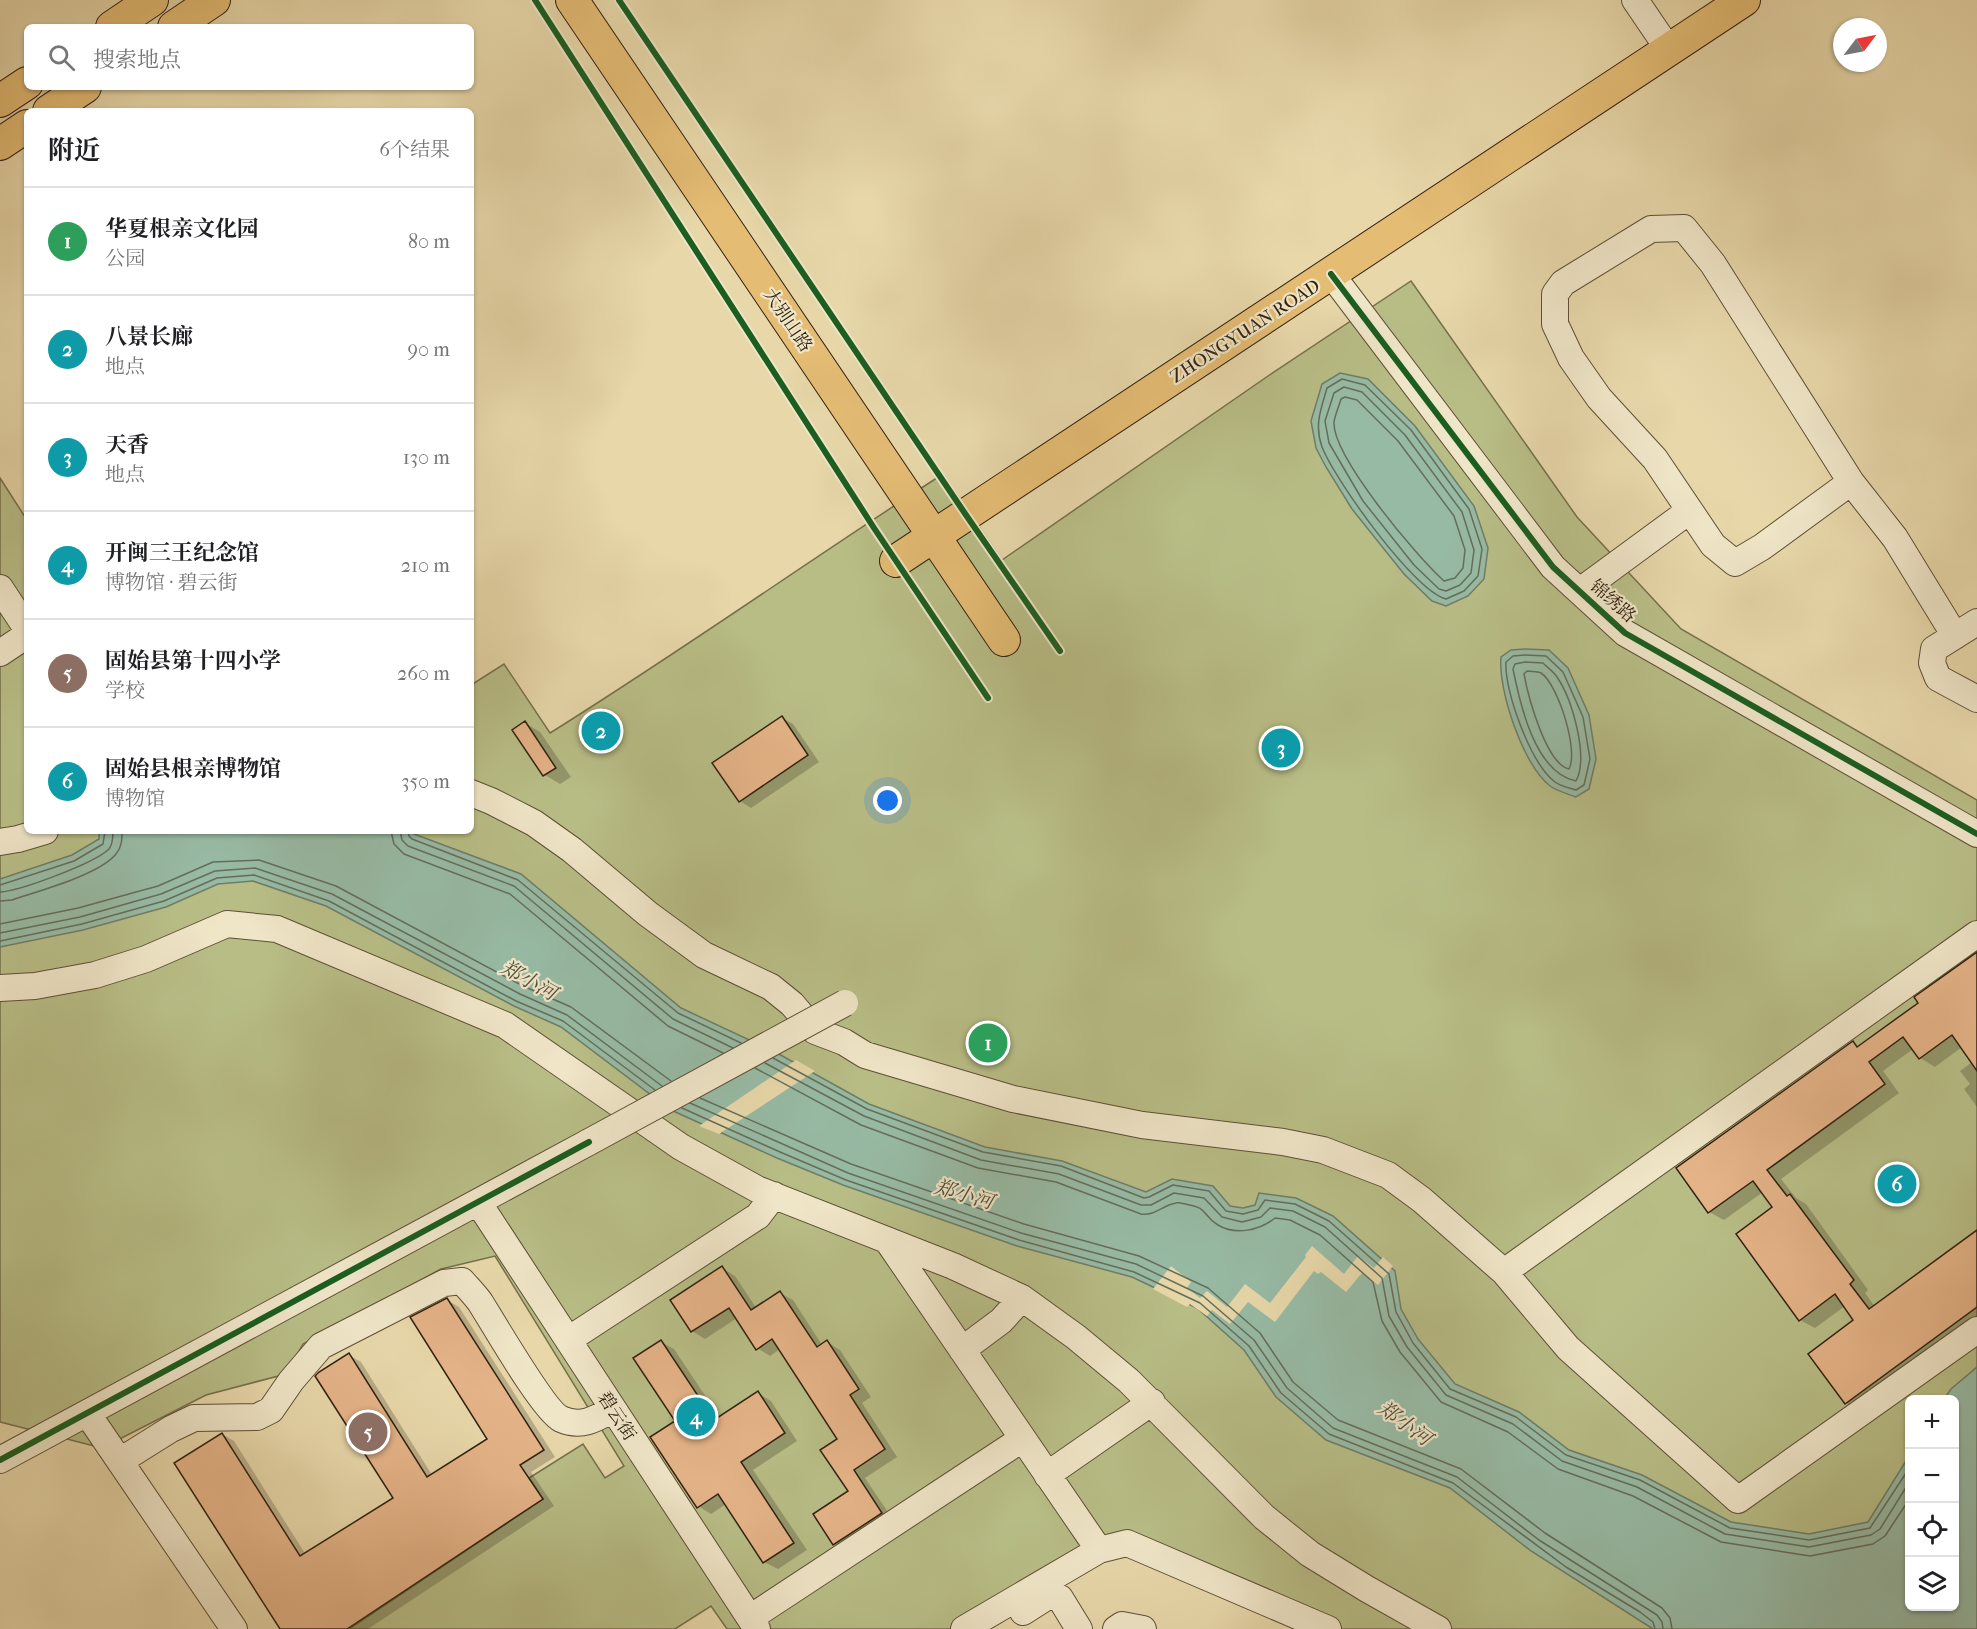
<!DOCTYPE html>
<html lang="zh">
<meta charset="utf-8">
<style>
:root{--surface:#fff;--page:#f6f6f6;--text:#202124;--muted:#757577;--line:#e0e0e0;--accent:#7c3aed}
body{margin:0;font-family:"IM FELL French Canon","Noto Serif SC",serif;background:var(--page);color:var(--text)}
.controls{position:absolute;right:18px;bottom:18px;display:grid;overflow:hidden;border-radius:9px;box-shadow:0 2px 4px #0004}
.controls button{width:54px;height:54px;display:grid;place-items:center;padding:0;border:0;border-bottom:2px solid var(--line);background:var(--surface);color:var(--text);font:30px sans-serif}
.compass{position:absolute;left:1833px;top:18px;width:54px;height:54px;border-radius:50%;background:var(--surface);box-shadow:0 2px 4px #0004;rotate:58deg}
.you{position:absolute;left:888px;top:801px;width:21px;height:21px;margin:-15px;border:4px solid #fff;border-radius:50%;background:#1a73e8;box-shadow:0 0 0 9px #1a73e833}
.badge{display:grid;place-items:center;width:39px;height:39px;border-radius:50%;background:var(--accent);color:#fff;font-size:20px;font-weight:700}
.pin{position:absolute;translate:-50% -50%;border:3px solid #fff;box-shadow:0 2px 6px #0006}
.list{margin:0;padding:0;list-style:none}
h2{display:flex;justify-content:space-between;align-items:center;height:78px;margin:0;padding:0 24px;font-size:26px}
h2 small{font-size:20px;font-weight:400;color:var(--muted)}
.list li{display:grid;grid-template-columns:39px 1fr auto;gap:18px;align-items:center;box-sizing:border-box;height:108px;padding:0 24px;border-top:2px solid var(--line)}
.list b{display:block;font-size:22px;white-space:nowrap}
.list p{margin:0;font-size:20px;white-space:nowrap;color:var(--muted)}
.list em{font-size:20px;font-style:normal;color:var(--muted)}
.icon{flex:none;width:33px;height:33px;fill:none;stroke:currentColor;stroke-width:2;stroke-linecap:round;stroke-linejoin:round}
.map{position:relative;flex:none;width:1977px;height:1629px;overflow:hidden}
.search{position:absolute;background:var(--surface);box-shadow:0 2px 4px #0004;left:24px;top:24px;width:450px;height:66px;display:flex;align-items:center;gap:15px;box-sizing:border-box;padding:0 21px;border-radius:9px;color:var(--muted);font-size:22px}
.panel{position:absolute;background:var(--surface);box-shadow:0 2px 4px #0004;left:24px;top:108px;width:450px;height:726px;border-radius:9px}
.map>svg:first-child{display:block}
.green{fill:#b8bd86;stroke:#74704b;stroke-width:1.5;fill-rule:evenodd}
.water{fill:#97baa4;stroke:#6e7d69;stroke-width:1.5}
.pier{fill:#e7d7a9}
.shadow{fill:#0003}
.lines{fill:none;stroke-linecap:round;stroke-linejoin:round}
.shore{stroke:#646e5a;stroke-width:1.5}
.building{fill:#e4b387;stroke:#312210;stroke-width:1.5}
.minor-casing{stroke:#5e4f36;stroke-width:28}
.major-casing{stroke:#312210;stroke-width:34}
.minor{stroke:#efe5c7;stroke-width:26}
.major{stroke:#e4bc74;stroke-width:32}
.minor-bridge-casing{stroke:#5e4f36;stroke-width:28;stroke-linecap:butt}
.minor-bridge{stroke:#efe5c7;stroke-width:26}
.cycleway-casing{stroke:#efe5c7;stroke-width:10}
.cycleway{stroke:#1b5e20;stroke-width:6}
.labels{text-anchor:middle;stroke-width:4.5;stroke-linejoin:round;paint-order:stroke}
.street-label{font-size:18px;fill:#312210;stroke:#efe5c7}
.water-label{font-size:20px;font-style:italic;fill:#50503c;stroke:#efe5c7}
</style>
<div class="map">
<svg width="1977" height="1629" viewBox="0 0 1977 1629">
<rect width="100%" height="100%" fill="#e7d7a9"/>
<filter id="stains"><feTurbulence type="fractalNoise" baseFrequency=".00333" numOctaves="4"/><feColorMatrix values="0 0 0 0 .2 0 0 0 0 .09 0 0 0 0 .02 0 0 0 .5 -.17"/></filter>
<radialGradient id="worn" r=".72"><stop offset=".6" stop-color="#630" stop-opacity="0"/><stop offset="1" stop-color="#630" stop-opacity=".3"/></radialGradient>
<path class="green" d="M 1411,281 L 1577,517 L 1681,629 L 1977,800 L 1977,1629 L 1295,1629 L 1126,1552 L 1103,1558 L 983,1629 L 727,1629 L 711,1606 L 675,1629 L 349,1629 L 543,1499 L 529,1478 L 583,1444 L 605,1478 L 624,1466 L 495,1256 L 441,1269 L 303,1344 L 286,1374 L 206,1395 L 102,1448 L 0,1422 L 0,478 L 27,520 L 27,831 L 471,831 L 471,685 L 504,664 L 550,733 C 683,650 811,559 943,474 L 1002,560 L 1268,376 ZM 1910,1400 L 1954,1400 L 1954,1606 L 1910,1606 Z"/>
<path class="water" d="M 1340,373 L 1368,379 L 1415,426 L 1474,506 L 1488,548 L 1484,579 L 1468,596 L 1446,606 L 1432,601 L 1404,574 L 1352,509 L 1326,467 L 1316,448 L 1311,421 L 1322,384 Z
M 1525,649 L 1549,650 L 1568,668 L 1589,715 L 1596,759 L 1589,789 L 1576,797 C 1568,794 1557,791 1550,786 C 1523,764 1498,691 1501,657 L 1511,650 Z
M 99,831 L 406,831 L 521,874 L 681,1008 L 777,1053 L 869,1104 L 985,1147 L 1062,1161 L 1146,1192 L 1172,1179 L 1213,1186 L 1230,1206 L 1243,1208 L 1255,1205 L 1259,1193 L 1296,1198 L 1333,1216 L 1395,1271 L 1401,1309 L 1418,1339 L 1455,1384 L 1519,1412 L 1569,1450 L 1642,1475 L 1731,1522 L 1809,1534 L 1868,1522 L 1909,1456 L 1910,1606 L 1954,1606 L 1954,1400 L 1944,1399 L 1951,1389 L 1977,1367 L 1977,1629 L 1653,1629 L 1531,1551 L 1450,1488 L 1326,1440 L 1276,1397 L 1244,1350 L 1197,1308 L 1132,1277 L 1017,1246 L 843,1185 L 777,1158 L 671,1110 L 561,1027 L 514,1006 L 326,906 L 253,881 L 218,884 L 166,907 L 83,930 L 0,947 L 0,879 L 72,855 L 99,839 Z"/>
<path class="pier" d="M 796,1060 L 815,1071 L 719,1134 L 699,1126 Z
M 1312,1246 L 1344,1274 L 1358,1256 L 1374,1268 L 1383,1257 L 1393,1266 L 1378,1285 L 1362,1273 L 1346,1292 L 1321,1272 L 1318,1274 L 1314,1271 L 1275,1322 L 1248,1302 L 1230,1324 L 1212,1310 L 1207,1316 L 1190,1304 L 1187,1307 L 1153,1289 L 1171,1266 L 1191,1282 L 1187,1288 L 1200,1298 L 1207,1291 L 1227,1307 L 1245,1284 L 1270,1303 L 1306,1257 L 1305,1255 Z"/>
<path class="shadow" d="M 782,718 L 793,724 L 819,762 L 751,808 L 740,801 L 714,763 Z
M 525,723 L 540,732 L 571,777 L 560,784 L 545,775 L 514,730 Z
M 1977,954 L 1977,1107 L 1964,1089 L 1970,1084 L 1960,1071 L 1972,1062 L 1962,1047 L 1935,1067 L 1920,1058 L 1913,1049 L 1883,1071 L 1899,1093 L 1781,1179 L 1796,1198 L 1806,1204 L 1868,1290 L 1865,1293 L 1875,1307 L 1977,1232 L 1977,1326 L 1861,1411 L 1846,1403 L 1855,1321 L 1845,1306 L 1815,1328 L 1800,1320 L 1774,1208 L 1763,1192 L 1724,1220 L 1709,1212 L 1853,1043 L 1860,1047 L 1920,1003 Z
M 722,1268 L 735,1276 L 757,1309 L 780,1293 L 793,1300 L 822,1345 L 827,1342 L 840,1350 L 871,1397 L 862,1403 L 897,1457 L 865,1478 L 894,1521 L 847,1551 L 834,1544 L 850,1492 L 839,1439 L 780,1349 L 770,1356 L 757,1348 L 737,1318 L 705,1339 L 692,1331 Z
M 447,1300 L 459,1307 L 555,1457 L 531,1472 L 554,1506 L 368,1629 L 282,1629 L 222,1434 L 234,1441 L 306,1555 L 395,1498 L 349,1355 L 361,1362 L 432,1475 L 489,1439 Z
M 661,1342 L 674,1349 L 720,1418 L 758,1393 L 771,1401 L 797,1441 L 753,1470 L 807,1550 L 778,1569 L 764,1562 L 726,1504 L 711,1514 L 698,1506 L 677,1421 Z"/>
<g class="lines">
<path class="shore" d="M 1342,379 L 1365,385 L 1411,430 L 1469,509 L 1482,549 L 1478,576 L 1464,591 L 1446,599 C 1414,591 1335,480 1322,447 C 1314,425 1321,409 1327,388 Z
M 1344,387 L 1362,392 L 1405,435 L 1462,512 L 1474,550 L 1471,573 L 1460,585 L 1446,591 L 1439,589 L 1414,565 L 1363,501 L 1329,443 L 1325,421 L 1334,393 Z
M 1345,397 L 1357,400 L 1398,441 L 1454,516 L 1465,550 L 1463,568 L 1455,578 L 1444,581 C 1417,557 1332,456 1334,422 C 1335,415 1339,406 1341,399 Z
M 1525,655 L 1546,656 L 1563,672 L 1583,717 L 1590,759 L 1584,785 L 1576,790 C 1570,788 1560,786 1555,782 C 1531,764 1504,691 1506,662 L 1513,656 Z
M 1525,662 L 1543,663 C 1547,667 1554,672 1557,677 C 1572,699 1589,757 1576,781 C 1535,773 1520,704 1513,669 L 1515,664 Z
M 1527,671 C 1531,672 1537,671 1541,673 C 1558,684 1579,751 1569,769 C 1546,764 1528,696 1524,674 Z
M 391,831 L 394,844 L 404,854 L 510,894 L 668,1026 L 723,1053
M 400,831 L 402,840 L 408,846 L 514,886 L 673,1019 L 733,1048
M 408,831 L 409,836 L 412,839 L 518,880 L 678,1013 L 741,1043
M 0,885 L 74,861 L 103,844 L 105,831
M 0,892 C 20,891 95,863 109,849 C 113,844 113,837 113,831
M 0,901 L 12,900 C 38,891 99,875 116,854 C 122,847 122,839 122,831
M 0,924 L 78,908 L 158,886 L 213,862 L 259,860 L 336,886 L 523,986 L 571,1007 L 671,1081
M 0,933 L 80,917 L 161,894 L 215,871 L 255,868 L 332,894 L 520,994 L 567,1015 L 662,1086
M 0,941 L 82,924 L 164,901 L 217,878 L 254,875 L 329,901 L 516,1001 L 563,1021 L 655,1090
M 773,1058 L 867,1109 L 983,1152 L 1061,1166 L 1144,1198 L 1149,1197 L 1173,1185 L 1209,1191 L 1226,1211 L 1243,1214 L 1258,1210 L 1265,1200 L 1295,1204 L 1329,1221 L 1389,1274 L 1396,1312 L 1413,1343 L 1450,1389 L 1516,1417 L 1566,1455 L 1640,1480 L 1730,1528 L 1809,1540 L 1870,1528 L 1910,1467
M 765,1063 L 864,1116 L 981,1160 L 1059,1174 L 1141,1205 L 1151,1205 L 1174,1193 L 1204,1198 L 1222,1217 L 1242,1222 L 1261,1217 L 1270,1208 L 1293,1211 L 1325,1227 L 1382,1278 L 1389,1316 L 1407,1347 L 1446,1395 L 1513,1424 L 1562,1461 L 1637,1487 L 1725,1534 L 1809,1547 L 1871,1535 L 1880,1529 L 1910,1481
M 755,1068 L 861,1125 L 978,1168 L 1056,1182 L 1141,1214 C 1155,1216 1163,1205 1176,1203 C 1176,1202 1184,1204 1185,1204 C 1210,1208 1201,1215 1218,1225 C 1236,1236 1260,1230 1275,1218 L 1290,1220 L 1320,1235 L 1373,1282 L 1382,1321 L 1400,1352 L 1441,1402 L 1508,1432 L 1558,1469 L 1633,1496 L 1721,1542 L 1810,1556 L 1873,1544 L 1885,1536 L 1910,1498
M 700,1098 L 851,1164 L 1024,1224 L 1139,1256 L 1208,1288 L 1260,1333 L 1293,1382 L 1338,1420 L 1461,1469 L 1545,1533 L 1662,1608 L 1670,1618 L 1672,1629
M 690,1103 L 848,1173 L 1021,1233 L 1136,1264 L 1203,1296 L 1254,1340 L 1287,1388 L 1333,1428 L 1457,1477 L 1539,1540 L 1657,1615 L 1662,1622 L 1663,1629
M 682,1108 L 780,1152 L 846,1180 L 1019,1240 L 1134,1272 L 1200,1303 L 1249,1346 L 1281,1393 L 1329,1434 L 1453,1483 L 1566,1567 L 1640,1612 L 1653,1622 L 1655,1629"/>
</g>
<path class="building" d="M 782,716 L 808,755 L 739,802 L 712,763 Z
M 525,721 L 556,768 L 543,776 L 512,730 Z
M 1977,952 L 1977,1071 L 1952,1035 L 1919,1059 L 1903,1037 L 1869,1062 L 1885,1084 L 1767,1170 L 1787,1196 L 1790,1194 L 1854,1280 L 1850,1284 L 1869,1309 L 1977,1230 L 1977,1307 L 1845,1404 L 1808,1354 L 1853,1320 L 1835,1294 L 1799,1321 L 1736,1234 L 1772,1207 L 1753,1181 L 1708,1213 L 1676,1168 L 1853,1041 L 1857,1047 L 1918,1003 L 1914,997 Z
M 722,1266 L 751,1310 L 780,1291 L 817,1347 L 827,1340 L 859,1389 L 850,1395 L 885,1449 L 854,1470 L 882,1513 L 833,1545 L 813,1514 L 848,1491 L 820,1450 L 837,1439 L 772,1339 L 756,1350 L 729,1308 L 691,1332 L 670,1300 Z
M 447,1298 L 544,1450 L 520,1465 L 543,1499 L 347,1629 L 280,1629 L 174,1463 L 222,1433 L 300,1556 L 393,1498 L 315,1376 L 319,1372 L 349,1353 L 427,1477 L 487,1439 L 410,1317 Z
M 661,1340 L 714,1420 L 758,1391 L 785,1433 L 741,1462 L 794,1543 L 763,1563 L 718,1494 L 697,1508 L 650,1437 L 675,1421 L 633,1358 Z"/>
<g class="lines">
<defs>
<path id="minor" d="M 1635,0 L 1669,50
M 1331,274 L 1553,567 L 1625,633 L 1977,834
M 1851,482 L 1762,547 L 1735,563 L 1713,545 L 1655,459 L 1599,398 L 1571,358 L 1555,324 L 1555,294 L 1563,283 L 1651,229 L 1684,228 L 1713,264 L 1851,482 L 1895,538 L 1955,636
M 0,588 L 27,629
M 1580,591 L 1689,511
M 1977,622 L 1934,649 L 1932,663 L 1938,678 L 1977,699
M 0,653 L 27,635
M 471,793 L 491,801 L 534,823 L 572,850 L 648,914 L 704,955 L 771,987 L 792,1004 L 815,1031 L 844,1042 L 865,1055 L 1013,1099 L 1142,1125 L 1283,1142 L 1323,1150 L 1388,1175 L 1422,1200 L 1504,1272 L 1568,1348 L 1738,1500 L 1977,1330
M 0,842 L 18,839 L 45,831
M 0,988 L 35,986 L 95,975 L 146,959 L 227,924 L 277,929 L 505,1025 L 681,1147 L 757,1189 L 953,1266 L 1022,1298 L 1076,1337 L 1129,1381 L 1264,1517 L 1310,1554 L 1367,1589 L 1438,1629
M 478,1202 L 757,1629
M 887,1240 L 1099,1550
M 1504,1272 L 1977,934
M 568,1340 L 758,1216 L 774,1195
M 962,1350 L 1001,1321 L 1022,1298
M 87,1413 L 234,1629
M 0,1460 L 589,1142
M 120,1461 L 171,1429 L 194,1418 L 257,1417 L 271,1410 L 291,1381 L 321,1346 L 444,1283 L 462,1281 C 468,1288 475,1295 480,1302 C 494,1324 544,1411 561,1419 C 581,1428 596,1419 613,1409
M 1047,1475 L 1152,1402
M 1023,1612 L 1048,1596 L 1060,1598 L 1079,1629
M 750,1618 L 1022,1439
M 964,1629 L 1099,1550 L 1127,1543 L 1328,1629
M 1116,1629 L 1122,1625 L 1143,1629"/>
<path id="major" d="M 572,0 L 1004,640
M 112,27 L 152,0
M 174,27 L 214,0
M 0,101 L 27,83
M 49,111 L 85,87
M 0,144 L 27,126
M 896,561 L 1744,0"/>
</defs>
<use href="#minor" class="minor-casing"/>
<use href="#major" class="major-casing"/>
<use href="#minor" class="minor"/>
<use href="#major" class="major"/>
<defs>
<path id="minor-bridge" d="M 589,1142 L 845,1003"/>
</defs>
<use href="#minor-bridge" class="minor-bridge-casing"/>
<use href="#minor-bridge" class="minor-bridge"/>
<defs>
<path id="cycleway" d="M 535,0 L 874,528 L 988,698
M 619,0 L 966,515 L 1060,651
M 1331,274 L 1553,567 L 1625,633 L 1977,834
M 0,1460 L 589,1142"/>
</defs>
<use href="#cycleway" class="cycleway-casing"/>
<use href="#cycleway" class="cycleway"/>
</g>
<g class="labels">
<g class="street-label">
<text transform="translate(788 320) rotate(56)" y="6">大别山路</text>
<text transform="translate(1245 331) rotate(-33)" y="6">ZHONGYUAN ROAD</text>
<text transform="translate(1613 601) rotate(41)" y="6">锦绣路</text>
<text transform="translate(617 1416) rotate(57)" y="6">碧云街</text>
</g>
<g class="water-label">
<text transform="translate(529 980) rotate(29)" y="7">郑小河</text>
<text transform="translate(964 1194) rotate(16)" y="7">郑小河</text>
<text transform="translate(1405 1423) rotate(36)" y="7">郑小河</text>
</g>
</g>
<rect width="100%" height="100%" filter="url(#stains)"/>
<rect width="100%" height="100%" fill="url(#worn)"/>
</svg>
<div class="controls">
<button>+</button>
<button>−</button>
<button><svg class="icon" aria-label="locate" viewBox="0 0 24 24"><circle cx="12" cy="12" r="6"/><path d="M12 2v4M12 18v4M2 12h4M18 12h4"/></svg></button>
<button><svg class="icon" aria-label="layers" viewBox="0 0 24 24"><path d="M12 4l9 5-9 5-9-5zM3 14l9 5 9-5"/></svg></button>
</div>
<svg class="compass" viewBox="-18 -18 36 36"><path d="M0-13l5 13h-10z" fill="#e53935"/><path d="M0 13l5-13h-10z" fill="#757577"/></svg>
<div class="you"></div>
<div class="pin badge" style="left:988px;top:1043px;background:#2e9e5b">1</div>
<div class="pin badge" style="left:601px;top:731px;background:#0f9aa8">2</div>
<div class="pin badge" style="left:1281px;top:748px;background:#0f9aa8">3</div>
<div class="pin badge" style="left:696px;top:1417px;background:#0f9aa8">4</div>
<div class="pin badge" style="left:368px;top:1432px;background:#8d6e63">5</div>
<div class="pin badge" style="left:1897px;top:1184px;background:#0f9aa8">6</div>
<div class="search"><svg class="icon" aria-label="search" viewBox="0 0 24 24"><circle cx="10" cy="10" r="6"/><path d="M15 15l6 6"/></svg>搜索地点</div>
<section class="panel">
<h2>附近<small>6个结果</small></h2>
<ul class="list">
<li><span class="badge" style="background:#2e9e5b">1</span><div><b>华夏根亲文化园</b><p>公园</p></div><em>80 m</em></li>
<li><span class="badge" style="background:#0f9aa8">2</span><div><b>八景长廊</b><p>地点</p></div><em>90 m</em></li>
<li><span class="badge" style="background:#0f9aa8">3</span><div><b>天香</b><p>地点</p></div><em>130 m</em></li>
<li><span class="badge" style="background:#0f9aa8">4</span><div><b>开闽三王纪念馆</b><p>博物馆 · 碧云街</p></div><em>210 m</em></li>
<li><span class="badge" style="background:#8d6e63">5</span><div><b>固始县第十四小学</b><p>学校</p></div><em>260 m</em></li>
<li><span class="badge" style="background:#0f9aa8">6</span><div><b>固始县根亲博物馆</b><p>博物馆</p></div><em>350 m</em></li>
</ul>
</section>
</div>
